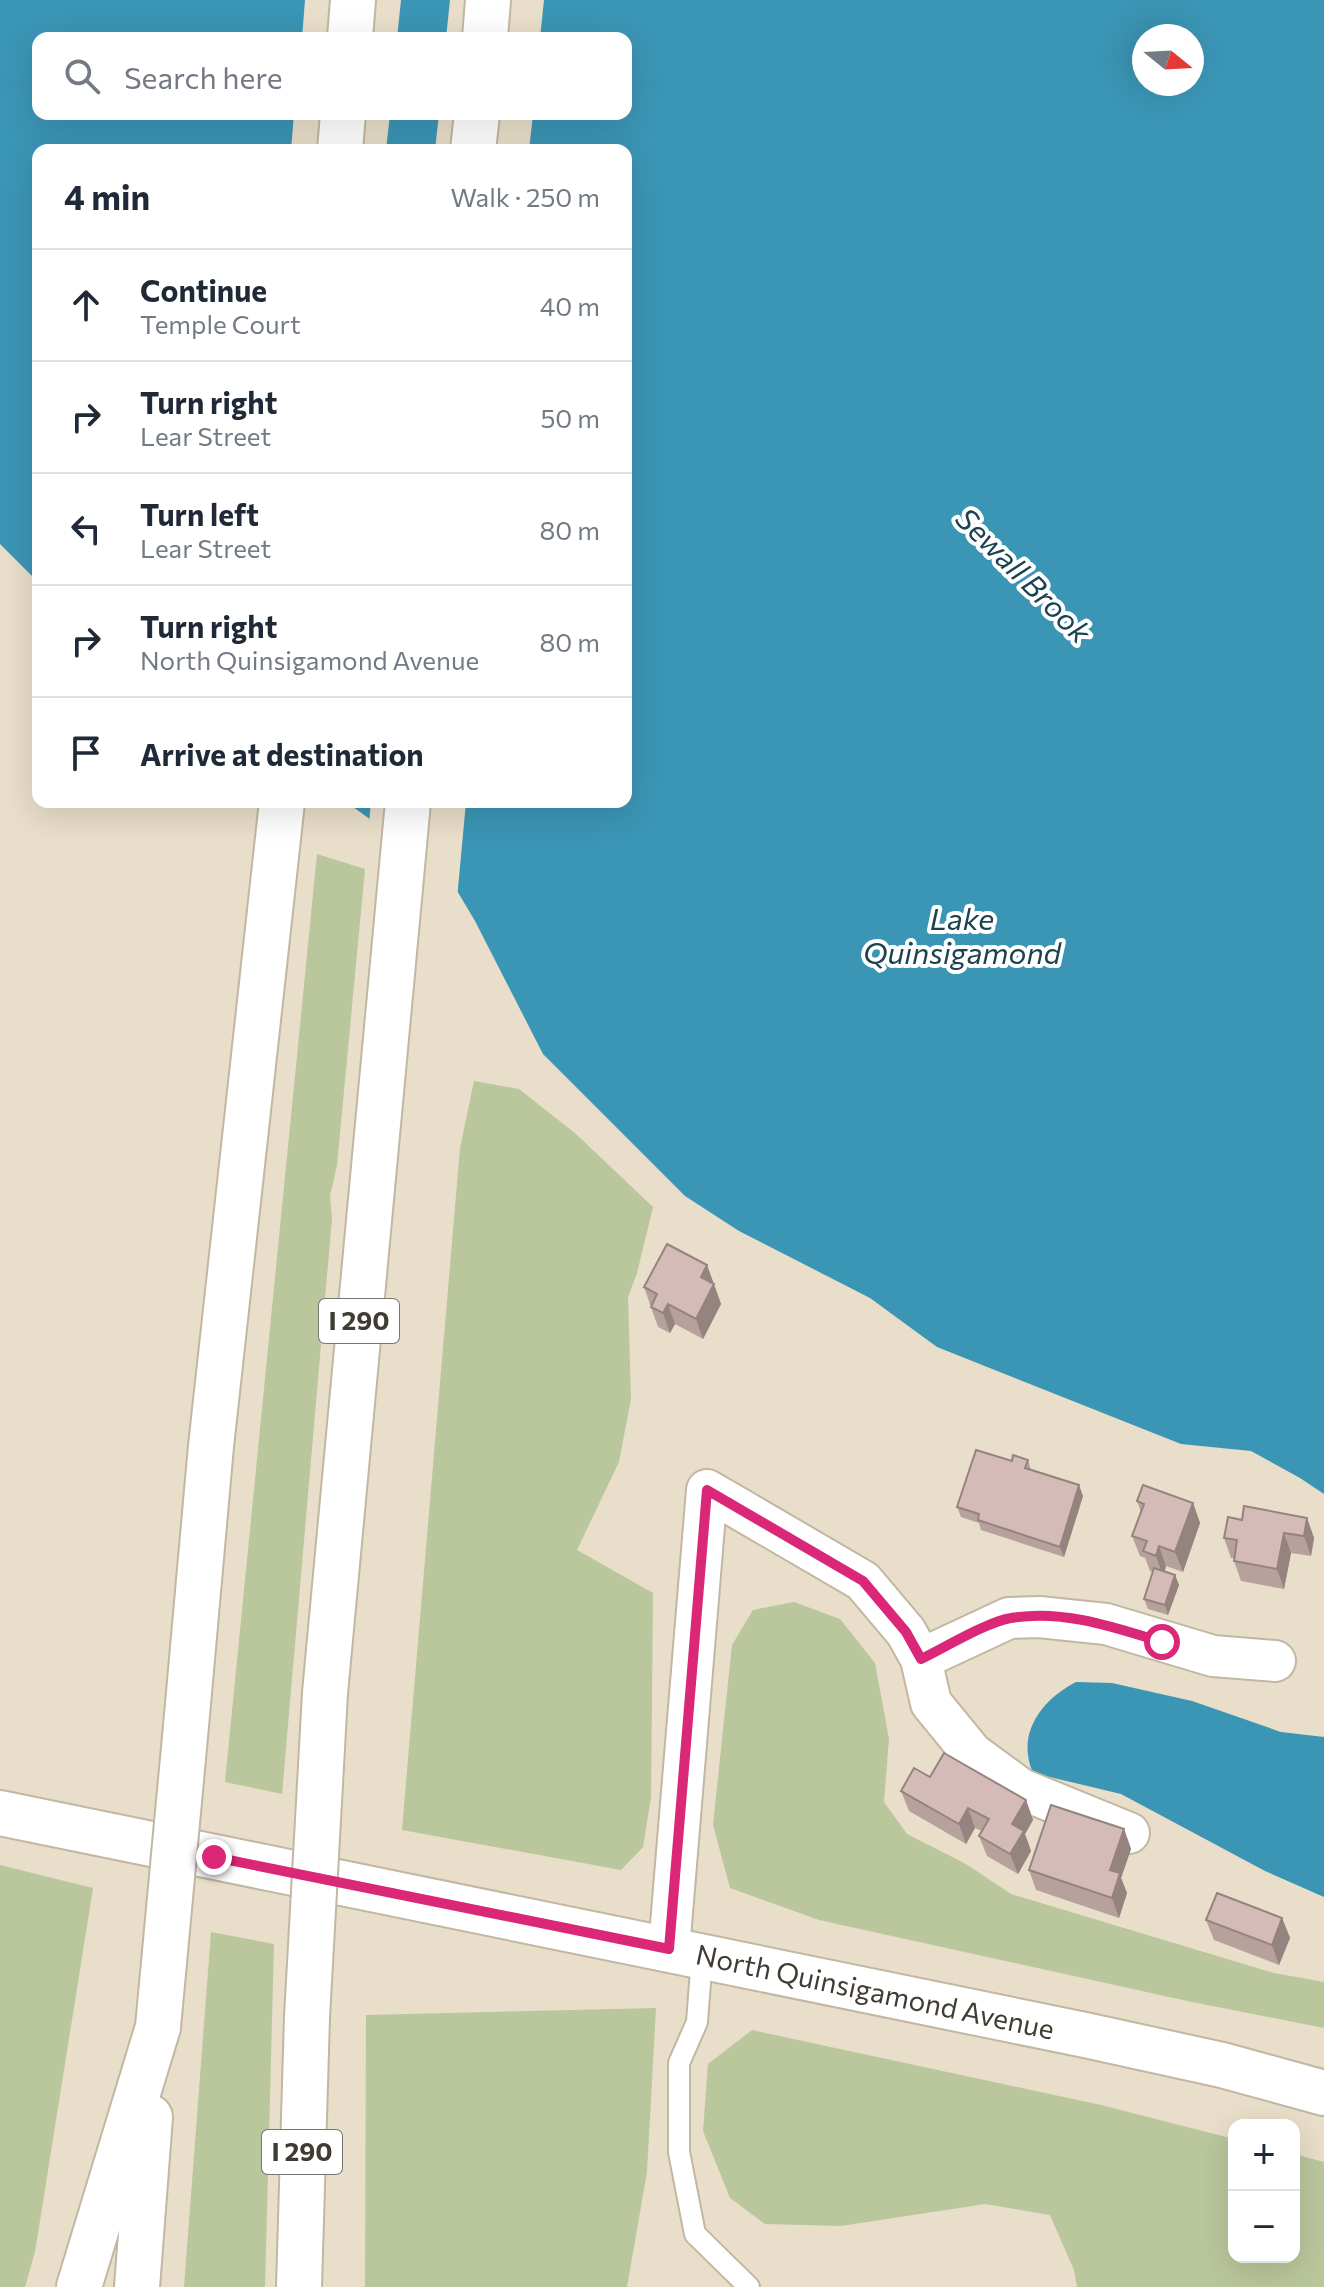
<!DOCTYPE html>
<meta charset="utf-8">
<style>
:root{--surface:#fff;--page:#f2f2f3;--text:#1f2937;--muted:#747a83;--line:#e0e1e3}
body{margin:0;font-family:Commissioner,sans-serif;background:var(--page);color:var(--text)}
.controls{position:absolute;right:24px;bottom:24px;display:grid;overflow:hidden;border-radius:16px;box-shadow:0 8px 32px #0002}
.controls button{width:72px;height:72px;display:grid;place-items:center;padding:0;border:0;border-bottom:2px solid var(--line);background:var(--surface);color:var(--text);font:40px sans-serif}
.compass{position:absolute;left:1132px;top:24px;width:72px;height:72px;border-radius:50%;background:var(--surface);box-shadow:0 8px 32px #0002;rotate:108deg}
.stop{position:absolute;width:24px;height:24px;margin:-18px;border:6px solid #db2777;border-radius:50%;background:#fff}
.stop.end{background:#db2777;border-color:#fff;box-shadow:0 2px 8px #0008}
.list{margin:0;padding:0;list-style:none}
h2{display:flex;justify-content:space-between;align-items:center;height:104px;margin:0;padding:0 32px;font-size:34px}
h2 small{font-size:26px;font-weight:400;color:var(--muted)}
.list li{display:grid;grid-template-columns:52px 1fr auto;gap:24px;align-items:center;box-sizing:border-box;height:112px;padding:0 32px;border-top:2px solid var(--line)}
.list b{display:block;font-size:30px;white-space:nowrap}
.list p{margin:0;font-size:26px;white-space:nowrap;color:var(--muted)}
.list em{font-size:26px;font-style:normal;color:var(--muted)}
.icon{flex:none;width:44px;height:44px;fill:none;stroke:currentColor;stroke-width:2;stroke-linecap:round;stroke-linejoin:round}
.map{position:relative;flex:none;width:1324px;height:2287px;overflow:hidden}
.search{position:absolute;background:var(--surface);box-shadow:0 8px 32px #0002;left:32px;top:32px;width:600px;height:88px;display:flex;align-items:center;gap:20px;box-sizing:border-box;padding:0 28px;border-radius:16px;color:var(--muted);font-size:30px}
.panel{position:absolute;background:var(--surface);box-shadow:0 8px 32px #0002;left:32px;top:144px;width:600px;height:664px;border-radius:16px}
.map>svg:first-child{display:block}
.green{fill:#bac69c}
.water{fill:#3b95b5;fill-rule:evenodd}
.pier{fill:#e8dec9}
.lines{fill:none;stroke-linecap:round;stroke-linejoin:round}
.lane-casing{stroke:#c1b7a2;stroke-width:24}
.street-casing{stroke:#c1b7a2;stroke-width:44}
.secondary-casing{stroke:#c1b7a2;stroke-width:48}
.highway-casing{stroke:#c1b7a2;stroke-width:48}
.lane{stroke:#fff;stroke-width:20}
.street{stroke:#fff;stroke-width:40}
.secondary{stroke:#fff;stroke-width:44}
.highway{stroke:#fff;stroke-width:44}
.highway-bridge-casing{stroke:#c1b7a2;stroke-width:48;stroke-linecap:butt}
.highway-bridge{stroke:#fff;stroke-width:44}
.wall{fill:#b7a19d}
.shaded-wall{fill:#958380}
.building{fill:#d5bbb7;stroke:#958380;stroke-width:2}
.route{stroke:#db2777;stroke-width:10}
.labels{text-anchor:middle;stroke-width:8;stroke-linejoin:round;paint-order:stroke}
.shield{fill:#fff;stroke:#797671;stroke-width:2}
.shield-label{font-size:26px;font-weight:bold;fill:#403c34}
.street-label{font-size:28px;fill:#403c34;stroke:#fff}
.water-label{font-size:30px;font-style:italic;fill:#1b4251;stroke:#fff}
</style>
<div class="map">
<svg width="1324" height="2287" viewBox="0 0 1324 2287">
<rect width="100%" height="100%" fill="#e8dec9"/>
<path class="green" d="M 317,854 L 365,869 L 337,1165 L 330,1196 L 332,1218 L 282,1794 L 225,1782 Z
M 474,1081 L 519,1089 L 576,1134 L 653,1207 L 637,1273 L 628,1297 L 631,1399 L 619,1462 L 577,1550 L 653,1593 L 651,1798 L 643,1847 L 621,1870 L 402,1830 L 460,1148 Z
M 794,1602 L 840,1619 L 875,1663 L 889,1739 L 884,1802 L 907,1834 L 966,1864 L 1011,1894 L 1274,1973 L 1324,1982 L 1324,2028 L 1192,2002 L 819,1920 L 730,1888 L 713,1825 L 732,1645 L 753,1610 Z
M 0,1865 L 93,1888 L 35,2252 L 25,2287 L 0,2287 Z
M 211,1932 L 274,1944 L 265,2287 L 184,2287 Z
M 656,2008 L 647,2172 L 627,2287 L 365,2287 L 366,2015 Z
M 752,2030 L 1101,2105 L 1234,2139 L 1234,2257 L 1294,2257 L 1294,2154 L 1324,2162 L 1324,2287 L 1077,2287 L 1074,2270 L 1050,2215 L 985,2204 L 841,2226 L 765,2224 L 730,2198 L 703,2131 L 708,2064 Z"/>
<path class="water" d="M 0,0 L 1324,0 L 1324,1494 L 1300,1478 L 1251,1451 L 1181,1444 L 937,1347 L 870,1298 L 739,1231 L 685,1196 L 543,1054 L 475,921 L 456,889 L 409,847 L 346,802 L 626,802 L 626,150 L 38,150 L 38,582 L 0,544 ZM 1144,36 L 1192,36 L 1192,84 L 1144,84 ZM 38,38 L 626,38 L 626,114 L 38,114 Z
M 1076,1682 L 1112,1683 L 1192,1701 L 1281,1732 L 1324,1737 L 1324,1897 L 1265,1871 L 1121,1794 L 1033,1773 C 1016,1734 1041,1700 1076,1682 Z"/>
<path class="pier" d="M 305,0 L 401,0 L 397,38 L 302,38 Z
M 450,0 L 544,0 L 540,38 L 446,38 Z
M 294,114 L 390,114 L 386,150 L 291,150 Z
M 439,114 L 533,114 L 529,150 L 435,150 Z
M 371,802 L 466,802 L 457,899 L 406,850 L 369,824 Z"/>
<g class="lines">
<defs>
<path id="lane" d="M 702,1957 L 697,2022 L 679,2063 L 679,2152 L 695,2234 L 749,2287"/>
<path id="street" d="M 921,1659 L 1009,1618 L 1039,1617 L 1106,1624 L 1213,1656 L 1275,1661
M 669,1949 L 707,1490 L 863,1581 L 906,1632 L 921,1659 L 931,1703 L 972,1753 L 1021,1789 L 1129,1833"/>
<path id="secondary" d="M 0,1813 L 1085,2035 L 1222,2065 L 1324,2093"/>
<path id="highway" d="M 350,38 L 353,0
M 485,38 L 488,0
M 340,150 L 343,114
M 473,150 L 477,114
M 186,1726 L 211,1446 L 282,802
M 321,1766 L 325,1693 L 408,802
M 79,2287 L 158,2027
M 137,2287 L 150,2117
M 299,2287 L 307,2017"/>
</defs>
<use href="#lane" class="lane-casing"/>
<use href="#street" class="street-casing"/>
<use href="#secondary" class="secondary-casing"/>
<use href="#highway" class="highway-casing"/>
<use href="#lane" class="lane"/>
<use href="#street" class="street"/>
<use href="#secondary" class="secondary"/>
<use href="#highway" class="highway"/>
<defs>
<path id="highway-bridge" d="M 307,2017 L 321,1766
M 158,2027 L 186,1726"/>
</defs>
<use href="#highway-bridge" class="highway-bridge-casing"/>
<use href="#highway-bridge" class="highway-bridge"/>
</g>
<path class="wall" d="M 707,1265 L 721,1304 L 703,1339 L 675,1324 L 670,1333 L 658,1327 L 644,1287 Z
M 1028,1460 L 1031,1470 L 1083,1496 L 1064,1557 L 981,1530 L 979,1523 L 961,1517 L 957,1507 L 1012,1461 Z
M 1137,1501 L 1193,1503 L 1200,1523 L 1183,1572 L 1166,1566 L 1165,1571 L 1175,1575 L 1179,1585 L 1168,1615 L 1148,1609 L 1144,1599 L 1153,1572 L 1150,1571 L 1145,1558 L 1140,1556 L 1132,1536 L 1141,1512 Z
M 1307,1518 L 1314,1538 L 1311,1556 L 1291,1553 L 1284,1589 L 1241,1581 L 1234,1561 L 1234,1558 L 1231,1558 L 1224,1538 L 1242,1520 Z
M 930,1777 L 1026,1800 L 1033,1820 L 1025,1834 L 1031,1851 L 1018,1874 L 987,1856 L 979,1836 L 982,1831 L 975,1828 L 966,1844 L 909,1811 L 901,1791 Z
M 1124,1829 L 1131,1849 L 1121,1878 L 1127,1893 L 1119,1918 L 1036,1890 L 1029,1870 Z
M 1282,1918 L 1290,1938 L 1279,1965 L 1214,1940 L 1206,1920 Z"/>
<path class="shaded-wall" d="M 707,1265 L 721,1304 L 703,1339 L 696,1319 L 701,1277 Z
M 668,1304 L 675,1324 L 670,1333 L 663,1313 Z
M 1079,1485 L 1083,1496 L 1064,1557 L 1060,1547 Z
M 1193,1503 L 1200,1523 L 1183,1572 L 1175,1552 Z
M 1307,1518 L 1314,1538 L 1311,1556 L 1304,1536 Z
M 1284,1533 L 1291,1553 L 1284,1589 L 1277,1569 Z
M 1159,1546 L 1166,1566 L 1163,1576 L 1156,1556 Z
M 1175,1575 L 1179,1585 L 1168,1615 L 1165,1605 Z
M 1026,1800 L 1033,1820 L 1025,1834 L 1031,1851 L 1018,1874 L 1010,1854 L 1012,1824 Z
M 968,1808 L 975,1828 L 966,1844 L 959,1824 Z
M 1124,1829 L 1131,1849 L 1121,1878 L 1127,1893 L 1119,1918 L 1112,1898 L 1110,1870 Z
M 1282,1918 L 1290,1938 L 1279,1965 L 1272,1945 Z"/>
<path class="building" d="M 667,1244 L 707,1265 L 701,1277 L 714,1284 L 696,1319 L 668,1304 L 663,1313 L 651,1307 L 657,1294 L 644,1287 Z
M 976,1450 L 1012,1461 L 1013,1455 L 1028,1460 L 1025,1468 L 1079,1485 L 1060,1547 L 978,1520 L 979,1514 L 957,1507 Z
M 1143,1485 L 1193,1503 L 1175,1552 L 1159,1546 L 1156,1556 L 1143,1551 L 1147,1541 L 1132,1536 L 1144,1504 L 1137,1501 Z
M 1244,1506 L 1307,1518 L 1304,1536 L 1284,1533 L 1277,1569 L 1234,1561 L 1237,1540 L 1224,1538 L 1228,1517 L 1242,1520 Z
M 1154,1568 L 1175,1575 L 1165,1605 L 1144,1599 Z
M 944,1753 L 1026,1800 L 1012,1824 L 1024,1831 L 1010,1854 L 979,1836 L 989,1819 L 968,1808 L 959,1824 L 901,1791 L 914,1768 L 930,1777 Z
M 1051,1805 L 1124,1829 L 1110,1870 L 1120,1873 L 1112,1898 L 1029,1870 Z
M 1217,1893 L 1282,1918 L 1272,1945 L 1206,1920 Z"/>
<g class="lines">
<path class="route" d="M 214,1857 L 669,1949 L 707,1490 L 863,1581 L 906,1632 L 921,1659 C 942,1649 989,1621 1011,1618 C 1062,1609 1114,1627 1162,1642"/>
</g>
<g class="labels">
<g class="shield">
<rect x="319" y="1299" width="80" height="44" rx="6"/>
<rect x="262" y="2130" width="80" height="44" rx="6"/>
</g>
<g class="shield-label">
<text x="359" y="1330">I 290</text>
<text x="302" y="2161">I 290</text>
</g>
<g class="street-label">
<text transform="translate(875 1992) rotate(12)" y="10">North Quinsigamond Avenue</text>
</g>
<g class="water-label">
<text transform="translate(1023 576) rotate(45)" y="10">Sewall Brook</text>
<text x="962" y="930">Lake<tspan x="962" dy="34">Quinsigamond</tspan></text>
</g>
</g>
</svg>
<div class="controls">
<button>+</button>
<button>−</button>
</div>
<svg class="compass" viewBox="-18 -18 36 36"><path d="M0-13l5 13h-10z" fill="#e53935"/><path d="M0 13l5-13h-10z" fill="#747a83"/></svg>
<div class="stop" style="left:1162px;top:1642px"></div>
<div class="stop end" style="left:214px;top:1857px"></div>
<div class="search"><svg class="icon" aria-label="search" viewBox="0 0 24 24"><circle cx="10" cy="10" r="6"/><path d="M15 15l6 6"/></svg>Search here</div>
<section class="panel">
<h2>4 min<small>Walk · 250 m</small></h2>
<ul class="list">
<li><svg class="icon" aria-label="ahead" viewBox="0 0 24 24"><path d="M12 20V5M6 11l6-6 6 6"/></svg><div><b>Continue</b><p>Temple Court</p></div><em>40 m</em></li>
<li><svg class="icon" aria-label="right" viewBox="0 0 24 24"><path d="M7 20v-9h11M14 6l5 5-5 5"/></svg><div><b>Turn right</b><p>Lear Street</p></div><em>50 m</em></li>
<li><svg class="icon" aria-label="left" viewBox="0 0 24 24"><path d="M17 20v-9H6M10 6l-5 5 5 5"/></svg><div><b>Turn left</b><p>Lear Street</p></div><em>80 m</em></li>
<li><svg class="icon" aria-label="right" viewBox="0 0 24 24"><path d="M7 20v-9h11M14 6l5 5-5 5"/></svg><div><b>Turn right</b><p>North Quinsigamond Avenue</p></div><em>80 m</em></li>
<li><svg class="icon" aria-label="arrive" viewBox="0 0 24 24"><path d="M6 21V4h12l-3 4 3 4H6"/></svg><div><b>Arrive at destination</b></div></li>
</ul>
</section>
</div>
